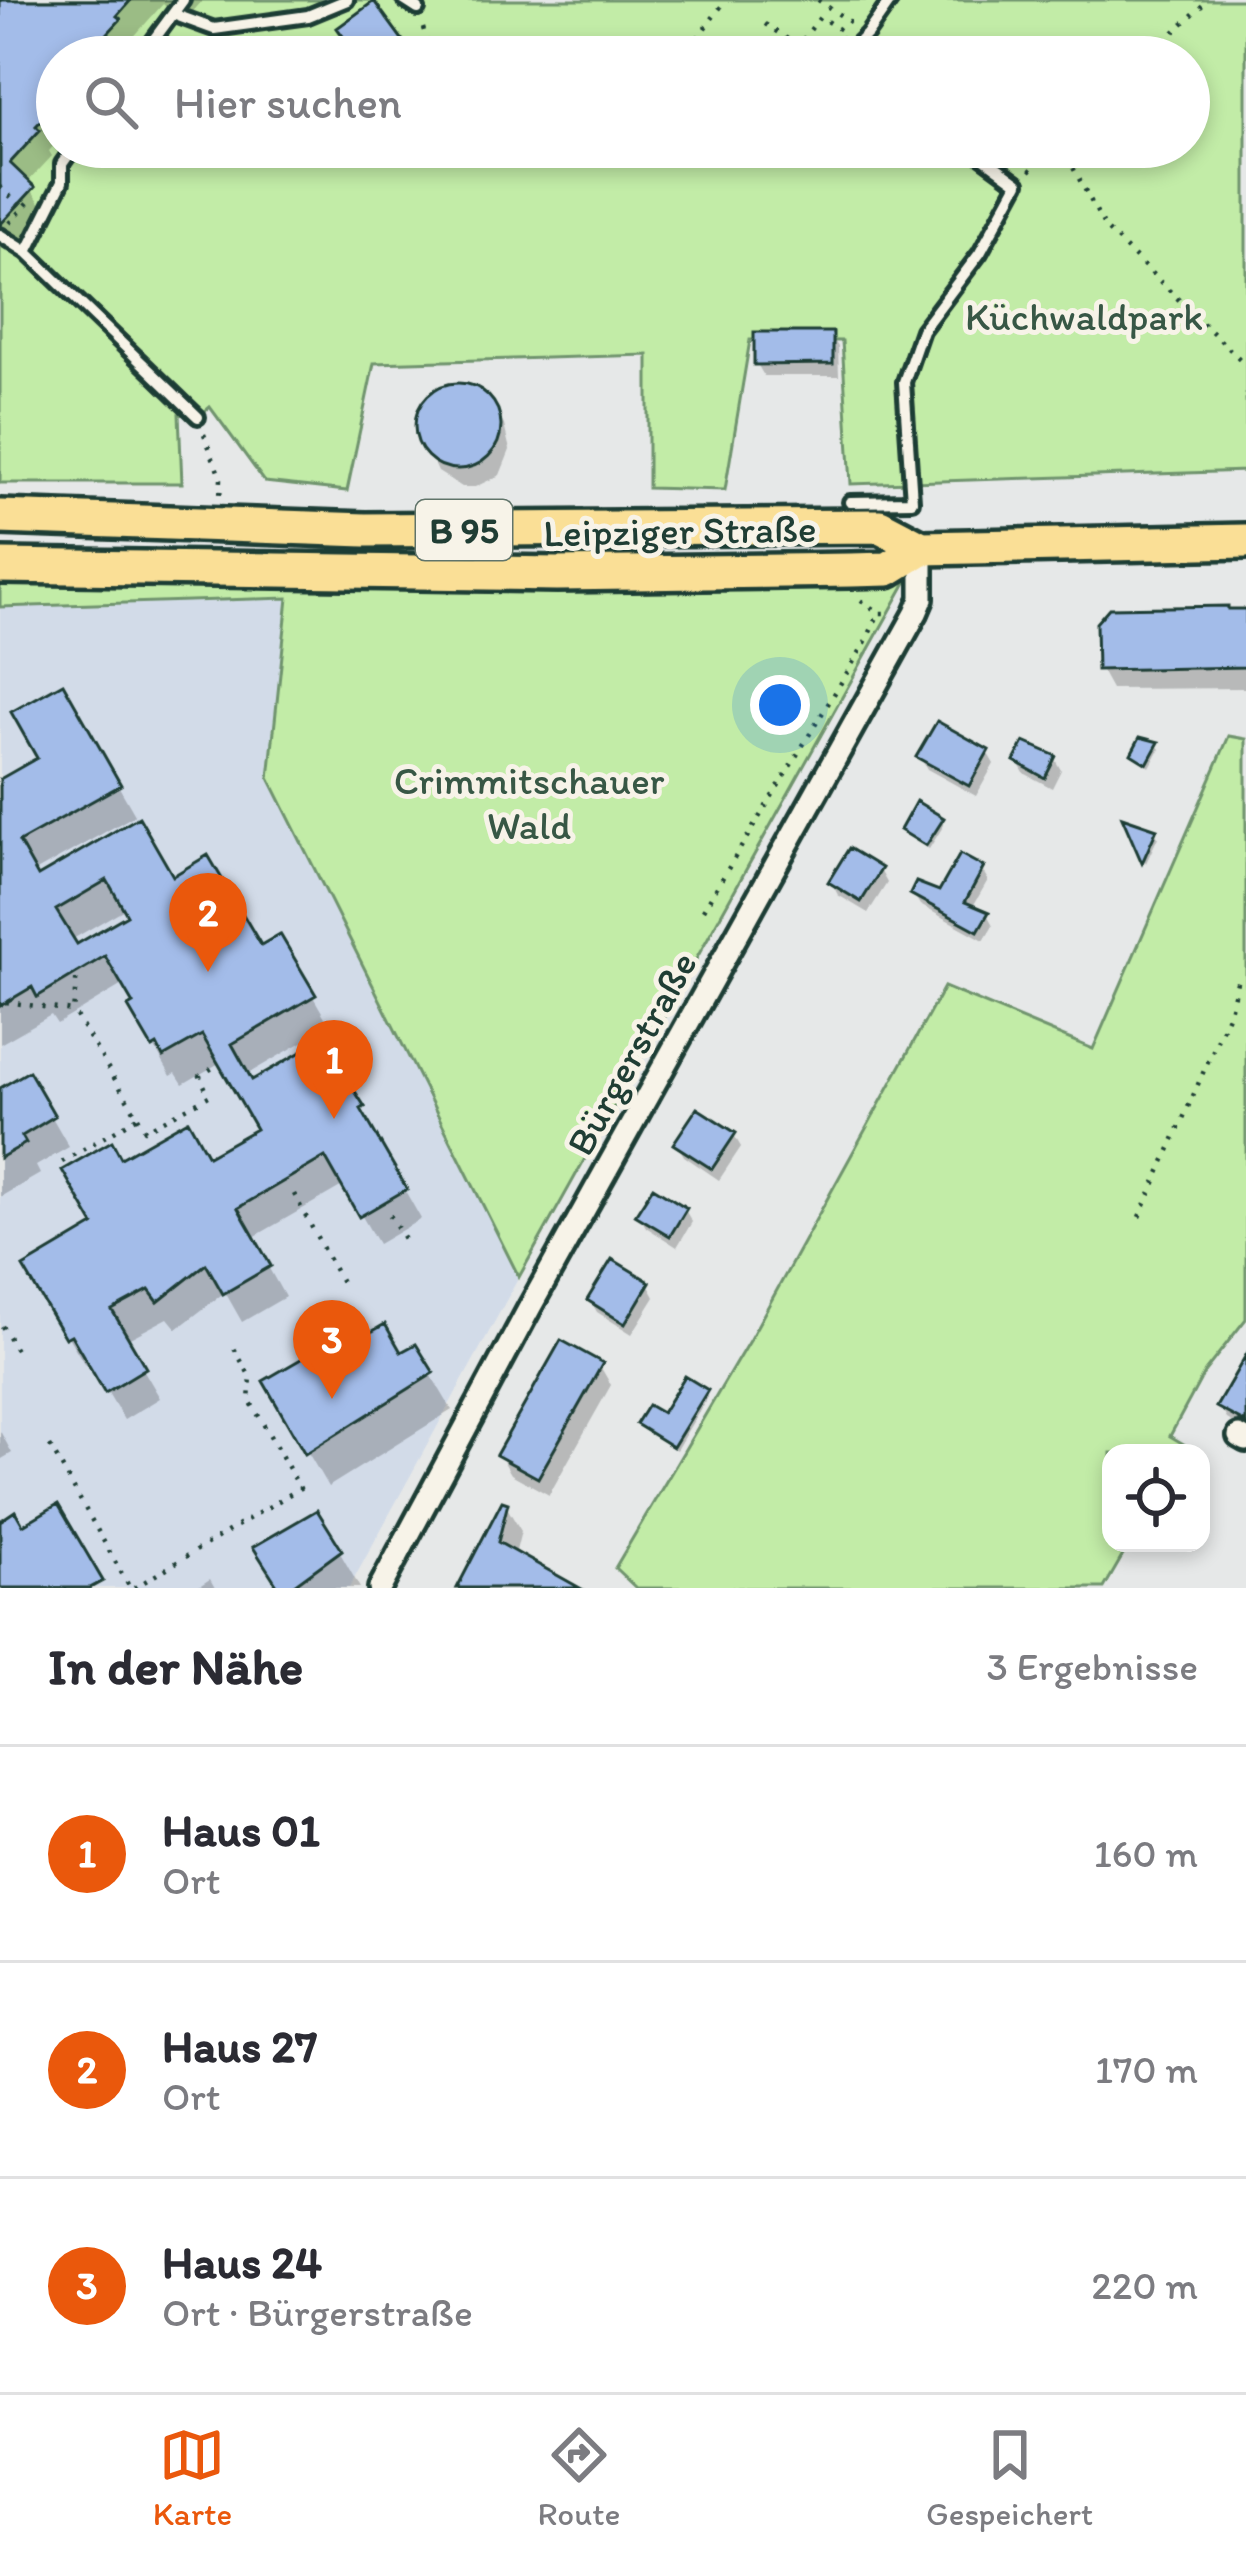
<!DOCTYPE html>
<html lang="de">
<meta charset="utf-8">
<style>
:root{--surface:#fff;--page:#f7f7f7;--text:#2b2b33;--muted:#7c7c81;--line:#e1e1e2;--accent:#ea580c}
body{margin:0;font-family:Itim,sans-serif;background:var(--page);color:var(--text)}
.controls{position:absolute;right:36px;bottom:36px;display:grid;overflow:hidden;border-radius:24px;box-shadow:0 6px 18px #0003}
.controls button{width:108px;height:108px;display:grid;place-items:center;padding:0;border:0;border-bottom:3px solid var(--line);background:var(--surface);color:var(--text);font:60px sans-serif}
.you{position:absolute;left:780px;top:705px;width:42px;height:42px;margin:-30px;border:9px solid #fff;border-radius:50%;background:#1a73e8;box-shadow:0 0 0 18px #1a73e833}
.badge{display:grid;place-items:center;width:78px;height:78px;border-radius:50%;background:var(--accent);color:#fff;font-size:39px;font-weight:700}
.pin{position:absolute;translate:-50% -99px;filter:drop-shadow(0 3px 6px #0008)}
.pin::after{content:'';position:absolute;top:63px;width:42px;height:36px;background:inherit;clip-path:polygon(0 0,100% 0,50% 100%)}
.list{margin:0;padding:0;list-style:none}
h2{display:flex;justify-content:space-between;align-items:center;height:156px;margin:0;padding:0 48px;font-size:51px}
h2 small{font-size:39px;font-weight:400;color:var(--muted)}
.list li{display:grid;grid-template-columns:78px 1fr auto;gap:36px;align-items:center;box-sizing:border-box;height:216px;padding:0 48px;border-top:3px solid var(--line)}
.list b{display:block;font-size:45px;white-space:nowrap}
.list p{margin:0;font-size:39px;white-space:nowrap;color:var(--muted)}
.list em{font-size:39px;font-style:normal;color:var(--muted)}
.icon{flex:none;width:66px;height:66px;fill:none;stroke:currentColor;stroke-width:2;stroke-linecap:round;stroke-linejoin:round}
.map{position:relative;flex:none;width:1246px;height:1588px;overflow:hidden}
.search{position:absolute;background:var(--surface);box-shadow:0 6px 18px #0003;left:36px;right:36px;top:36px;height:132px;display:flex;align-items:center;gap:30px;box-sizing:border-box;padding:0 42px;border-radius:66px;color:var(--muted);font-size:45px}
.sheet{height:804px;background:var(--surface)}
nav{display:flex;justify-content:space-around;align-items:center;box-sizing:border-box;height:168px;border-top:3px solid var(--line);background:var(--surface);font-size:33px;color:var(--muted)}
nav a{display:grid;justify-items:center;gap:6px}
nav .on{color:var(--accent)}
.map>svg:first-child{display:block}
.built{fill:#d2dbe8}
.green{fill:#c2eca7;stroke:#70946e;stroke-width:3;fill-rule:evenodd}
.shadow{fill:#0003;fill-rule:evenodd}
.building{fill:#a3bce9;stroke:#1f3d34;stroke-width:3;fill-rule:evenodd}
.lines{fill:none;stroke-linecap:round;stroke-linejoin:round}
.service-casing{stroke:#1f3d34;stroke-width:20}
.minor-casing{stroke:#1f3d34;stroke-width:30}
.primary-casing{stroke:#1f3d34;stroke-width:42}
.path{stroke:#1f3d34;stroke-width:4.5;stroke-dasharray:3 9;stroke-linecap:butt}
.service{stroke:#f7f3e8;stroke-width:10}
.minor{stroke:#f7f3e8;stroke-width:21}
.primary{stroke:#fadf96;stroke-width:33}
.labels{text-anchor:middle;stroke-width:10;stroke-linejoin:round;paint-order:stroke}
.shield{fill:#f7f3e8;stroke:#60746a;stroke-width:3}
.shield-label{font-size:36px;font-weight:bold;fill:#1f3d34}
.park-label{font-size:39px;fill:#375745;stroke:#f7f3e8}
.street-label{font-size:39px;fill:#1f3d34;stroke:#f7f3e8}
</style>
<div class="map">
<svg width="1246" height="1588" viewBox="0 0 1246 1588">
<rect width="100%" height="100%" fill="#e6e8e8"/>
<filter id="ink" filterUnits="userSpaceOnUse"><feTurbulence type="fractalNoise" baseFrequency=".00833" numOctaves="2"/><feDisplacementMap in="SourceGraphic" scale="24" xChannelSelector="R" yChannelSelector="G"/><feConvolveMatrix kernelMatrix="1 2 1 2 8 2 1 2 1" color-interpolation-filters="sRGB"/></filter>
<g filter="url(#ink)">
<path class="built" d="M 288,598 L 269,778 L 519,1277 L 349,1588 L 0,1588 L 0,607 Z"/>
<path class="green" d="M 0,0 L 1246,0 L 1246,471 L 851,484 L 842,341 L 750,340 L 725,490 L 648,488 L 648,355 L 374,363 L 347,491 L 265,482 L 210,407 L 198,417 L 179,414 L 182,483 L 0,483 ZM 842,37 L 872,57 L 1189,57 L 1189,147 L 57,147 L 57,57 L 843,57 L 833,50 Z
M 909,577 L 519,1277 L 269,778 L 288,598 L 0,607 L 0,581 Z
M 1229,736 L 1246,739 L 1246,1319 L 1205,1371 L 1170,1436 L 1187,1446 L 1183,1453 L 1111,1453 L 1111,1543 L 1130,1543 L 1104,1588 L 636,1588 L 615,1568 L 750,1339 L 944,987 L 1093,1049 Z"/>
<path class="shadow" d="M 0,0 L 203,0 L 183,23 L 163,4 L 130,41 L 132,45 L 122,57 L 57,57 L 57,142 L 49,151 L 52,156 L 27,183 L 47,213 L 18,244 L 0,231 Z
M 425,147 L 445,147 L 432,157 Z
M 831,335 L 838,347 L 839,376 L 764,376 L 757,364 Z
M 461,386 L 484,395 L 493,405 L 504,425 L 510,450 L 500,475 L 475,487 L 462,487 L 438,472 L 417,426 L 427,400 L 436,392 Z
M 1246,610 L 1246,688 L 1111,689 L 1100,669 Z
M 62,687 L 135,815 L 33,873 L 37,880 L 172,880 L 260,949 L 279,938 L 330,1026 L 246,1075 L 252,1084 L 321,1044 L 379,1138 L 376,1139 L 421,1219 L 378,1244 L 344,1185 L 252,1238 L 285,1297 L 242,1322 L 225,1292 L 177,1329 L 168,1318 L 126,1340 L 160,1398 L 124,1420 L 90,1362 L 85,1365 L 27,1268 L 98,1226 L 120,1162 L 207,1160 L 260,1130 L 221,1062 L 183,1084 L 176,1073 L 171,1076 L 132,1008 L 137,1005 L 124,984 L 57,1024 L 51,1015 L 0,1044 L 0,783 L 41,759 ZM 126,908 L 131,917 L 76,948 L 71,940 Z
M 1157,745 L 1160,749 L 1150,767 L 1134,754 Z
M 987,752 L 994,764 L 976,796 L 927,769 L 920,757 Z
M 1054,758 L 1061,770 L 1052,788 L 1024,773 L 1017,761 Z
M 941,820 L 944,825 L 929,849 L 903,830 Z
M 1128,822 L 1155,832 L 1158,837 L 1146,863 Z
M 880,870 L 887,883 L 868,913 L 838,895 L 831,882 Z
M 982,870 L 988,880 L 972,908 L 987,914 L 993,925 L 984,940 L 920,905 L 913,894 L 940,895 Z
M 28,1075 L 69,1147 L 36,1166 L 40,1174 L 0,1197 L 0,1091 Z
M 734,1135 L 741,1147 L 719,1180 L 684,1156 L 677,1144 Z
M 685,1210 L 692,1222 L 677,1247 L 646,1227 L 639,1215 Z
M 648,1284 L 655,1297 L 632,1334 L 597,1312 L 590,1300 Z
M 415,1348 L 452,1410 L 328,1487 L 267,1382 L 325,1362 L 400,1356 Z
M 600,1366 L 611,1385 L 549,1495 L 511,1474 L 500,1455 Z
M 1246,1384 L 1246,1430 L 1227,1419 L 1220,1407 Z
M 705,1392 L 708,1397 L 676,1450 L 639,1424 L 663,1417 Z
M 0,1431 L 12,1453 L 0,1460 Z
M 506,1506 L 521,1531 L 515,1555 L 574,1588 L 458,1588 Z
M 339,1551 L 360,1588 L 281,1588 Z
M 210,1579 L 215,1588 L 196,1588 Z"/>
<path class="building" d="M 0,0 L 131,0 L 117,16 L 121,19 L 86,57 L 57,57 L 57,104 L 36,126 L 40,130 L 10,163 L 35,187 L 0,225 Z
M 374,1 L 415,57 L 358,57 L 337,28 Z
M 754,332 L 833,332 L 833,364 L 754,365 Z
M415 426a43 43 0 1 1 86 0a43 43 0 1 1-86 0Z
M 1228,606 L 1228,609 L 1246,609 L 1246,667 L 1097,670 L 1096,623 L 1109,608 Z
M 63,683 L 121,785 L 19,842 L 38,876 L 139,817 L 173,876 L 208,855 L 261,945 L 280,934 L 316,995 L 232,1044 L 252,1080 L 322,1040 L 365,1107 L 361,1109 L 407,1189 L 359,1217 L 325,1157 L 238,1208 L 271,1266 L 223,1294 L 206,1264 L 158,1302 L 149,1290 L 112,1310 L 146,1368 L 105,1393 L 71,1335 L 65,1338 L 23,1267 L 94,1225 L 62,1170 L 112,1141 L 121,1158 L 188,1120 L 208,1156 L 256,1129 L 202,1035 L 163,1057 L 157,1045 L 152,1048 L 128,1007 L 133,1004 L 105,956 L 37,997 L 32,987 L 0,1006 L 0,779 L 37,758 L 11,712 ZM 107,880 L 127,915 L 77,944 L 56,910 Z
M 937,721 L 989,750 L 969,786 L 916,757 Z
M 1140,737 L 1159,742 L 1147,764 L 1131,754 Z
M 1024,742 L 1056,756 L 1045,778 L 1014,761 Z
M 916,801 L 944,818 L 926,846 L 900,830 Z
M 1122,817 L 1157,829 L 1142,863 Z
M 849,848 L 882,868 L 861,902 L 828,882 Z
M 960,854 L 984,867 L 965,902 L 989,912 L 978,931 L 910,894 L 916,882 L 939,891 Z
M 29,1071 L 55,1116 L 22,1136 L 26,1143 L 0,1158 L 0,1088 Z
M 697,1108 L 736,1133 L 712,1169 L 673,1144 Z
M 653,1187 L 687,1208 L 670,1236 L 635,1215 Z
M 612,1259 L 650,1282 L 625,1324 L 587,1300 Z
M 385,1324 L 401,1352 L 416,1344 L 434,1373 L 305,1454 L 263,1381 L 320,1348 L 326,1358 Z
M 561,1340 L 603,1363 L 538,1478 L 496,1455 Z
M 1246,1355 L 1246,1423 L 1216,1407 Z
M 685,1376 L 708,1390 L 673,1447 L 636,1424 L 648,1405 L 662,1413 Z
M 502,1501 L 508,1503 L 498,1542 L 580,1588 L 457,1588 Z
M 58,1504 L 103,1581 L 90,1588 L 0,1588 L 0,1521 L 15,1511 L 23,1525 Z
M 317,1510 L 342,1550 L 290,1588 L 279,1588 L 253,1547 Z"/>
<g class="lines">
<defs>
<path id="service" d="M 404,0 L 418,9
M 173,14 L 214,29 L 308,16 L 347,0
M 141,57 L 183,0
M 851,57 L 847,54 L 867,34 L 891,0
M 0,235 L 27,252 L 62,182 L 62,164 L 74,147
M 27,252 L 198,417
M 850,502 L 912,501 L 904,382 L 922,330 L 980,253 L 1018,183 L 969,147"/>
<path id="minor" d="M 1239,1436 L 1246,1440
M 380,1588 L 530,1307 L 916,613 L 922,599 L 922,548"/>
<path id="primary" d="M 0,517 L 365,530 L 880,526 L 922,548
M 0,566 L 557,574 L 851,570 L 888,569 L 922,548 L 1246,541"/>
</defs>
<use href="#service" class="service-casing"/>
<use href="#minor" class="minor-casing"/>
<use href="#primary" class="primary-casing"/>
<path class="path" d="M 818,0 L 853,24
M 765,24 L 798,46 L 820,17 L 842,31
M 423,28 L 432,57
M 683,57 L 726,0
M 1148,57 L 1208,0
M 1062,147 L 1106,229 L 1246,365
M 1030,171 L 1054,147
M 0,187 L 23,208
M 10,223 L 34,196
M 204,434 L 221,479 L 220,497
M 861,600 L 879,613 L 888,613
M 703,910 L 865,643 L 879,613
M 6,1002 L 73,1011 L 77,973
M 138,1117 L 145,1130 L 209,1096 L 200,1076 L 219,1064
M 62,1162 L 138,1117 L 73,1011
M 294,1194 L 341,1282
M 390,1215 L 407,1244
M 1140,1217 L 1230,1011 L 1238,978
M 2,1326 L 20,1357
M 50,1446 L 130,1588
M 134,1588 L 300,1488 L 249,1399 L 251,1378 L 231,1343"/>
<use href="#service" class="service"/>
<use href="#minor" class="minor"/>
<use href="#primary" class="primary"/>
</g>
</g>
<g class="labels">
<rect class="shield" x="416" y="500" width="96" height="60" rx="9"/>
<g class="shield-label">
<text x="464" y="543">B 95</text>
</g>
<g class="park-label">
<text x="1084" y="330">Küchwaldpark</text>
<text x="529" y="794">Crimmitschauer<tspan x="529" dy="45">Wald</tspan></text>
</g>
<g class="street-label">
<text transform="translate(680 530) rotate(-1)" y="14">Leipziger Straße</text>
<text transform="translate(631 1053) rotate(-61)" y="14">Bürgerstraße</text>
</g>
</g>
</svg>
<div class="controls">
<button><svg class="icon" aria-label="locate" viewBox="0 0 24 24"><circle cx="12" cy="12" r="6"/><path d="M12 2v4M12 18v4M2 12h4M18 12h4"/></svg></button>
</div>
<div class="you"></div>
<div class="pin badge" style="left:334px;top:1119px">1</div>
<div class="pin badge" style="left:208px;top:972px">2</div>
<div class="pin badge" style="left:332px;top:1399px">3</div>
<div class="search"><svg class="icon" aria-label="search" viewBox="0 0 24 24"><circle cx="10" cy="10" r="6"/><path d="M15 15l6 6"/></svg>Hier suchen</div>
</div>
<section class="sheet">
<h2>In der Nähe<small>3 Ergebnisse</small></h2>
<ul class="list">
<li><span class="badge">1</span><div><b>Haus 01</b><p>Ort</p></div><em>160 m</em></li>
<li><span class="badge">2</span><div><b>Haus 27</b><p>Ort</p></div><em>170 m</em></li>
<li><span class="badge">3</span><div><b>Haus 24</b><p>Ort · Bürgerstraße</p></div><em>220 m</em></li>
</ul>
</section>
<nav>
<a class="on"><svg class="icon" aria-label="map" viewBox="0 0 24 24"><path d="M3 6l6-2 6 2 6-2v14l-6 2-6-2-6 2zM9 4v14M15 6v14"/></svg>Karte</a>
<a><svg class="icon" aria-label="directions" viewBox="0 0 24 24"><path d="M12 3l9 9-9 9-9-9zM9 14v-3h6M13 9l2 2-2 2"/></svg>Route</a>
<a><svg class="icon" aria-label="saved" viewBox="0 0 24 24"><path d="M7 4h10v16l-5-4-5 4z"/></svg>Gespeichert</a>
</nav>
